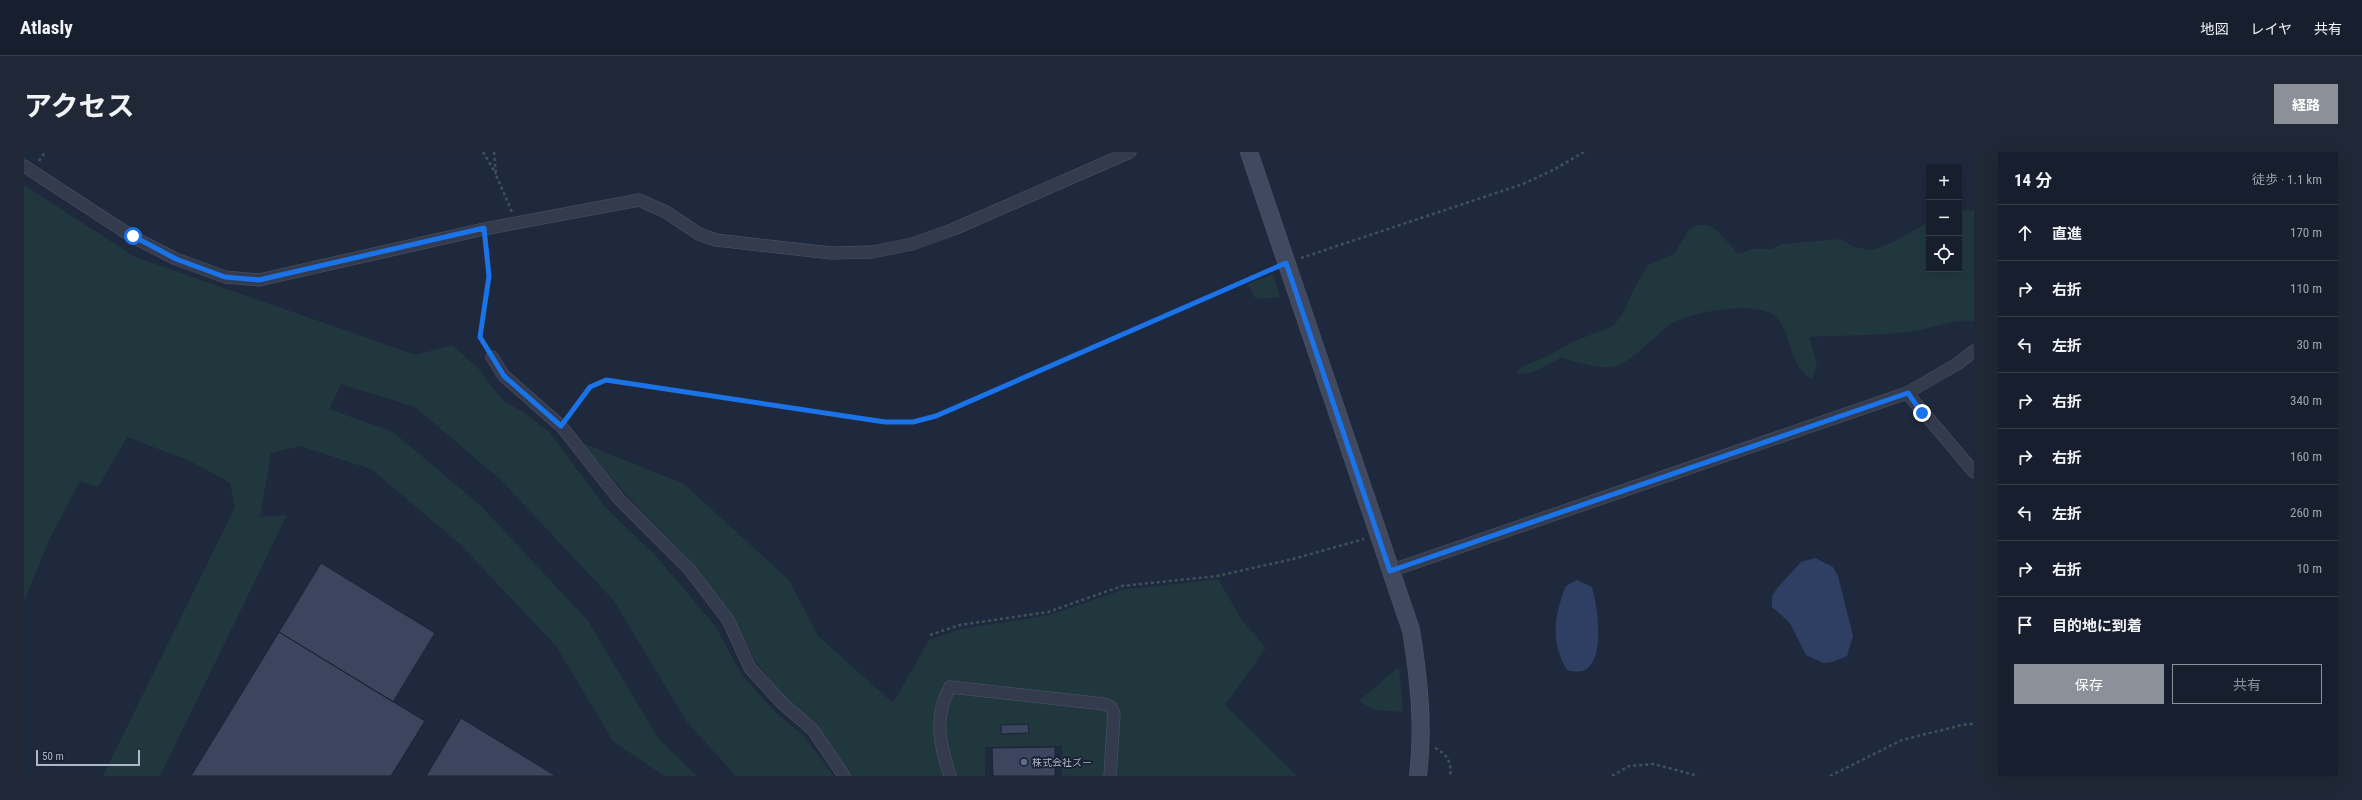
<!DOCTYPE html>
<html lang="ja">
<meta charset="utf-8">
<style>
:root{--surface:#171f2e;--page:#202736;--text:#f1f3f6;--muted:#9ea2aa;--line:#363d4a;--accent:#8c9099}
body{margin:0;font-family:"Roboto Condensed","Noto Sans JP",sans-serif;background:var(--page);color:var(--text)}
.controls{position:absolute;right:12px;top:12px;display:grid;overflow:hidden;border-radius:0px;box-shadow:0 4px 16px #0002}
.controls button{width:36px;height:36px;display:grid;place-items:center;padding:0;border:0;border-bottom:1px solid var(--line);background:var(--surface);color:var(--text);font:20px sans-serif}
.scale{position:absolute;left:12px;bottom:10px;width:104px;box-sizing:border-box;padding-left:4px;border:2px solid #aeb6c9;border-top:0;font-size:11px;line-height:14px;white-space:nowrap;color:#aeb6c9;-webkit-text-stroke:3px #192031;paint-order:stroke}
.stop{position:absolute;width:12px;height:12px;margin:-9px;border:3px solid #1a73e8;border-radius:50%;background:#fff}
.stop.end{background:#1a73e8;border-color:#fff;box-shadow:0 1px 4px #0008}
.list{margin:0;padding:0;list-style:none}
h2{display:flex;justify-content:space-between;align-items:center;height:52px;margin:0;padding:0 16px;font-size:17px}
h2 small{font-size:13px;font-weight:400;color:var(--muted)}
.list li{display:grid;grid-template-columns:26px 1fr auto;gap:12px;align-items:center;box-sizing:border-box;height:56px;padding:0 16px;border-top:1px solid var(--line)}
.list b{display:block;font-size:15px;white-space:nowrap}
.list em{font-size:13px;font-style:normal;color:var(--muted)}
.actions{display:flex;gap:8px;padding:12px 16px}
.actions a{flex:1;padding:9px 0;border:1px solid var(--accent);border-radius:0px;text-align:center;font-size:14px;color:var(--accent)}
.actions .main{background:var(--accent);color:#fff}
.icon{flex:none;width:22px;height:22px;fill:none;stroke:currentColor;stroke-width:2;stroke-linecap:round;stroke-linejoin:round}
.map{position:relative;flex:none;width:1950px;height:624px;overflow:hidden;border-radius:0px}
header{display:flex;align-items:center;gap:24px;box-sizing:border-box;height:56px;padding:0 20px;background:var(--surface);border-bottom:1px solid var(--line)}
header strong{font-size:19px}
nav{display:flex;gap:22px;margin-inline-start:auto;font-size:14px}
.intro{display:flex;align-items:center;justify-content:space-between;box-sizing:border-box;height:96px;padding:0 24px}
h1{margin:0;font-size:28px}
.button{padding:10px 18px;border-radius:0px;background:var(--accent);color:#fff;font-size:14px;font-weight:700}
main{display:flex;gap:24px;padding:0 24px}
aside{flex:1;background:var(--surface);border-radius:0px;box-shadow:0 4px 16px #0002}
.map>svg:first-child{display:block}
.green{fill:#21373e}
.water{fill:#2f3f64}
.building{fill:#3b455d;stroke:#1b2233}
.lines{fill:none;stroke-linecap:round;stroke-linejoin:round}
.street-casing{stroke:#4e5667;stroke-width:13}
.secondary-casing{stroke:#4e5667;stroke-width:18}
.path{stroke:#3c5358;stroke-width:2.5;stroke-dasharray:3 3;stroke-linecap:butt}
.street{stroke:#333b4d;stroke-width:12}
.secondary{stroke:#414960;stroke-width:17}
.route{stroke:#1a73e8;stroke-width:5}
.service-dot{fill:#5c6f8a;stroke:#192031;stroke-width:1.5}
.labels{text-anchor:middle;stroke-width:3.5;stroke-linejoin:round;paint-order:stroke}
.poi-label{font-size:10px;fill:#aeb6c9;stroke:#192031;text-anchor:start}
</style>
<header>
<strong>Atlasly</strong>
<nav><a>地図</a><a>レイヤ</a><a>共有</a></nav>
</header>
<div class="intro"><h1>アクセス</h1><a class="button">経路</a></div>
<main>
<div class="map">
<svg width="1950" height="624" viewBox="0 0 1950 624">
<rect width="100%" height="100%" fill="#1f293d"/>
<path class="green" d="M 0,33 L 111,105 L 392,203 L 428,193 L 454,216 L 479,249 L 501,261 L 526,281 L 581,355 L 632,404 L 692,475 L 717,522 L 752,561 L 780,584 L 810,624 L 712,624 L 663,570 L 590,449 L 478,329 L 391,255 L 317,232 L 305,257 L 369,280 L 457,354 L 564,469 L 634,586 L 673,624 L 640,624 L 589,589 L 532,494 L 436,392 L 347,317 L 276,294 L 247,301 L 236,365 L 263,363 L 136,624 L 79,624 L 211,355 L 206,331 L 166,309 L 103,285 L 74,335 L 56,329 L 26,386 L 0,449 Z
M 1950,58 L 1950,169 C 1930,166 1910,176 1890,179 C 1855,184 1819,183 1785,185 L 1793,212 L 1788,227 C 1762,213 1769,175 1748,162 C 1727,149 1664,160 1645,173 C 1634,182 1604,211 1593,214 C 1577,219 1552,209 1536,206 C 1524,213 1507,224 1492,221 L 1497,215 L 1517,207 L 1551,189 L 1589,174 L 1598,163 L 1610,137 L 1624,113 L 1650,102 L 1665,78 L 1674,73 L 1684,73 L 1693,78 L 1714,102 L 1729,97 L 1747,97 L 1758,92 L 1817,87 L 1830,95 L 1848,98 L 1865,92 L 1905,70 L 1905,117 L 1935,117 L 1935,59 Z
M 1249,122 L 1256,145 L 1232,147 L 1224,132 Z
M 558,291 L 660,332 L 765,428 L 794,484 L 869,551 L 905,488 L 937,477 L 1025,463 L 1098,438 L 1194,427 L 1218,468 L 1242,496 L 1201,553 L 1273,624 L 1038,624 L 1038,594 L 961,595 L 961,624 L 827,624 L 794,573 L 762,547 L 733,512 L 709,466 L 670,413 L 599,339 Z
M 1375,515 L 1379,560 L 1351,558 L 1335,549 Z"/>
<path class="water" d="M 1791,406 L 1809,415 L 1814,424 L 1829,484 L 1823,504 L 1808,510 L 1799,511 L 1782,503 L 1766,471 L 1748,455 L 1748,444 L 1754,435 L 1777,410 Z
M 1553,428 L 1568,435 C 1574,456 1586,532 1543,518 C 1526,490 1530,463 1542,434 Z"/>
<path class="building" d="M 297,411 L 411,481 L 369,550 L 255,480 Z
M 255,480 L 401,569 L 367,624 L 167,624 Z
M 437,566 L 532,624 L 402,624 Z
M 1004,572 L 1005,581 L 977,582 L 977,573 Z
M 1031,595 L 1031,624 L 969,624 L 968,596 Z"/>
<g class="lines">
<defs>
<path id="street" d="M 0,14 L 109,85 L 152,107 L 201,125 L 235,128 L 460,77 L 615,48 L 642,60 L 675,82 L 692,88 L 807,101 L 848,100 L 888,92 L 930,77 L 1106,0
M 468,205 L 480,224 L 537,274 L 595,347 L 665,417 L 704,468 L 726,516 L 758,551 L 789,578 L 820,624
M 1883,241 L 1950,320
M 1366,419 L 1883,241 L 1933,212 L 1950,199
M 926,624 C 916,593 909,566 926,535 L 1080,552 L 1087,555 L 1090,562 L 1086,624"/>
<path id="secondary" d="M 1225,0 L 1387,478 C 1395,527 1400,574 1394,624"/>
</defs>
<use href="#street" class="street-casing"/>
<use href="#secondary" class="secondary-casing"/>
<path class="path" d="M 459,0 L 472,22
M 470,0 L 472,23 L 488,60
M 15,9 L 21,0
M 1277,106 L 1499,32 L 1531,17 L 1560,0
M 462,195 L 456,185 L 465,124 L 462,88
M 544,265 L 566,235 L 582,228 L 861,270 L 889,270 L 912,264 L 1250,116
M 906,483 L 936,473 L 1024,460 L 1098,434 L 1193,424 L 1269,407 L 1340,387
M 1411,596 C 1423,602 1428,610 1426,624
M 1588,624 L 1605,614 L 1630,612 L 1674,624
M 1806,624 L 1878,588 L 1938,573 L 1950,572"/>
<use href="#street" class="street"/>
<use href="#secondary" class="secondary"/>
</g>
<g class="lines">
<path class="route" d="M 109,84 L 152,107 L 201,125 L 235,128 L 460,76 L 465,124 L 456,185 L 480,224 L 537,274 L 566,235 L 582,228 L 861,270 L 889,270 L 912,264 L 1262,111 L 1366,419 L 1884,241 L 1898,261"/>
</g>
<circle class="service-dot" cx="1000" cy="610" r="4"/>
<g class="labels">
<g class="poi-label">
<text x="1008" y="614">株式会社ズー</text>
</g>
</g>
</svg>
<div class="controls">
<button>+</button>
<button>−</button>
<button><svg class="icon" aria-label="locate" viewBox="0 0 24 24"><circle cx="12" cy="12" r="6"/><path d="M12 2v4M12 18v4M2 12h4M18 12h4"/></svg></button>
</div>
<div class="scale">50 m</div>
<div class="stop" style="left:109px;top:84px"></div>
<div class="stop end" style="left:1898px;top:261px"></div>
</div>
<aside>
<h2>14 分<small>徒歩 · 1.1 km</small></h2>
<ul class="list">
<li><svg class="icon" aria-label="ahead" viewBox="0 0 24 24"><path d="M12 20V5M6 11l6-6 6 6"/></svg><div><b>直進</b></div><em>170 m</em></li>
<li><svg class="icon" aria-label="right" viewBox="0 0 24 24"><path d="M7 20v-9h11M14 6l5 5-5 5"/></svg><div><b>右折</b></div><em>110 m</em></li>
<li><svg class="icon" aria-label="left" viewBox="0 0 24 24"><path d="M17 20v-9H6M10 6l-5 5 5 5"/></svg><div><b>左折</b></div><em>30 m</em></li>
<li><svg class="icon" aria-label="right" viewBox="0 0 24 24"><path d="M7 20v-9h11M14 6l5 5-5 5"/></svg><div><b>右折</b></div><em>340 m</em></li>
<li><svg class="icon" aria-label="right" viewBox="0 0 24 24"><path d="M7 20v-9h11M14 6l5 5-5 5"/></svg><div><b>右折</b></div><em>160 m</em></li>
<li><svg class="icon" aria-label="left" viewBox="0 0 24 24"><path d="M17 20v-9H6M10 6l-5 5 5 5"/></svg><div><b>左折</b></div><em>260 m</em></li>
<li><svg class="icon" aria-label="right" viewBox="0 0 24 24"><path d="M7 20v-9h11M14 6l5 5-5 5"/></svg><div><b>右折</b></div><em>10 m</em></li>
<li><svg class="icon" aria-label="arrive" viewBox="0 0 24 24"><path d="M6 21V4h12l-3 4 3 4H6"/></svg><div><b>目的地に到着</b></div></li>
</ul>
<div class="actions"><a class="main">保存</a><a>共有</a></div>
</aside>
</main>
